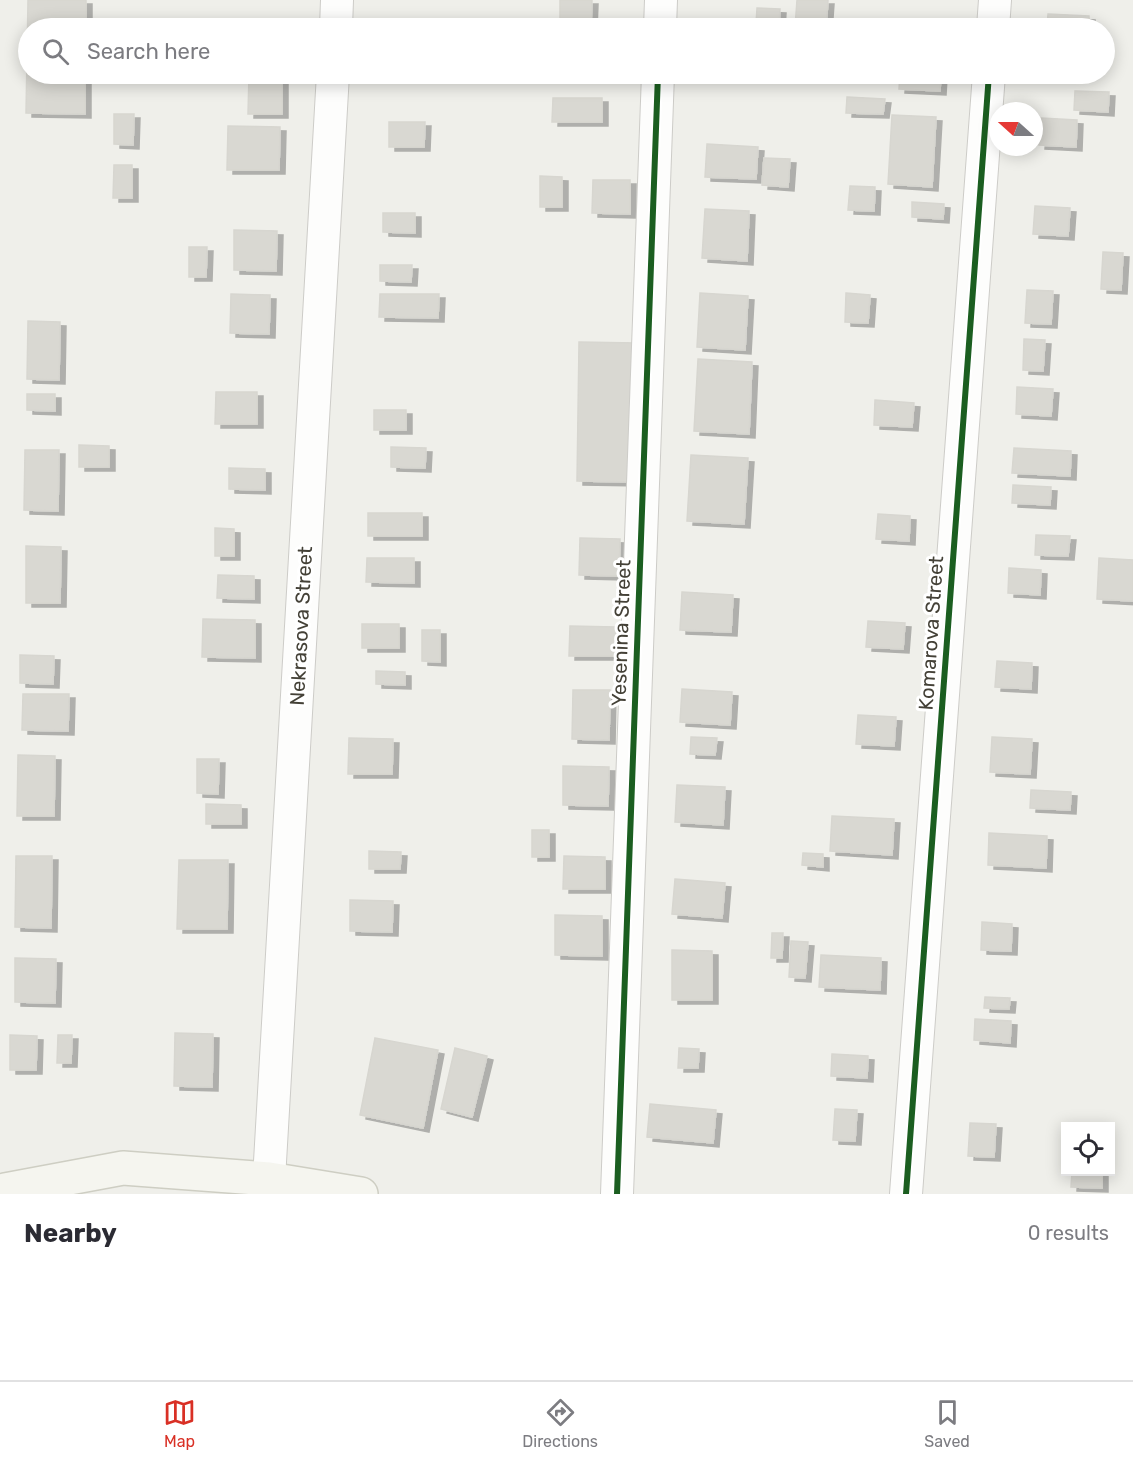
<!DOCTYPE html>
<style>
:root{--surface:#fff;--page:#f7f7f7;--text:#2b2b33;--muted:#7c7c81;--line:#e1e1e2;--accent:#d93025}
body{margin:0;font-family:Rubik,sans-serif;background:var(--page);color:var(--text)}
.controls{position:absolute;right:18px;bottom:18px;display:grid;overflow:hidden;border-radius:0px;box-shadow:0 3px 15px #0003}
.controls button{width:54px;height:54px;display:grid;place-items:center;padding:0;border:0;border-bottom:2px solid var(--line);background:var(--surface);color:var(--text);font:30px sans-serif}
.compass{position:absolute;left:989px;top:102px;width:54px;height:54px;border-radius:50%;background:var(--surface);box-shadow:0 3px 15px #0003;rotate:291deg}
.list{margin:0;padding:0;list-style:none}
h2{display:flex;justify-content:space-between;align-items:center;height:78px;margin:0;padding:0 24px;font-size:26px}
h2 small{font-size:20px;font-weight:400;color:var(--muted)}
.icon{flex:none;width:33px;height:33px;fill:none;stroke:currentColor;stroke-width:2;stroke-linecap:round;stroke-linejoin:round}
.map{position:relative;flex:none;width:1133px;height:1194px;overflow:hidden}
.search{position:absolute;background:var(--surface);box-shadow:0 3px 15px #0003;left:18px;right:18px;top:18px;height:66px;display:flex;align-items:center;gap:15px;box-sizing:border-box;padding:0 21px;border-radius:33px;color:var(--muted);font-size:22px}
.sheet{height:186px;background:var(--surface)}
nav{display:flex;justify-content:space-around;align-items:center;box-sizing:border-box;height:84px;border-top:2px solid var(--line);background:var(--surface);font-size:16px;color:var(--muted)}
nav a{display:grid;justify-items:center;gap:3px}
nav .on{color:var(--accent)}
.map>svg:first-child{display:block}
.building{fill:#d9d8d2;stroke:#d7d6d0;stroke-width:1.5;filter:url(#shadow)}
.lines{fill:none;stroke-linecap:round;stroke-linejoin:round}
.street-casing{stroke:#cdccc8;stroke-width:34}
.secondary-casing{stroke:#cecec3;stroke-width:36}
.street{stroke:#fdfdfc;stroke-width:32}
.secondary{stroke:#f5f5ef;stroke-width:33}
.cycleway-casing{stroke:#fff;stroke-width:10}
.cycleway{stroke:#1b5e20;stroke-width:6}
.labels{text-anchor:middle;stroke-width:6;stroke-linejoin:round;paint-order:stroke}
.street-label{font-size:20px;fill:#444137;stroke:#fff}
</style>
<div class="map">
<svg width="1133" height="1194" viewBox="0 0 1133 1194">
<defs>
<filter id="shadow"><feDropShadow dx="6" dy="4" stdDeviation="0" flood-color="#0004"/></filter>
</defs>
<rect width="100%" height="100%" fill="#efefea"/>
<path class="building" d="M 28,0 L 86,0 L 86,28 L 28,28 L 28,74 L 85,74 L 85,114 L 26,113 Z
M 560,0 L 592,0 L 591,26 L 560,26 Z
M 797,0 L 828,0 L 826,28 L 795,28 Z
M 757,8 L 780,9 L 779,25 L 756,24 Z
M 1048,14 L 1089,16 L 1089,28 L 1047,28 Z
M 924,19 L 955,21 L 955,28 L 924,28 Z
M 249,74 L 282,74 L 282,114 L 248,114 Z
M 900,74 L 941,74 L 940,91 L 899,89 Z
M 1075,91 L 1109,92 L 1108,112 L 1074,110 Z
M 847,97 L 885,99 L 883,114 L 846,113 Z
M 553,98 L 602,98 L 602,122 L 552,122 Z
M 114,114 L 134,114 L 133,145 L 114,144 Z
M 892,115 L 936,117 L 932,187 L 888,184 Z
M 1041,118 L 1077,120 L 1076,147 L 1039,145 Z
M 389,122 L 425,122 L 424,147 L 389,147 Z
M 228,126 L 280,127 L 279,170 L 227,170 Z
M 707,144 L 758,147 L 756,179 L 705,177 Z
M 764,158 L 790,159 L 788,187 L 762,185 Z
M 114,165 L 132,165 L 132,198 L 113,198 Z
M 540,176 L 562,177 L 562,207 L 540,207 Z
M 593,180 L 630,180 L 630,214 L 592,213 Z
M 850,186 L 875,187 L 874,211 L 848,210 Z
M 912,202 L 944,204 L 943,219 L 912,217 Z
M 1035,206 L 1070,208 L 1068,236 L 1033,234 Z
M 705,209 L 749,211 L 747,261 L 702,258 Z
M 383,213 L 415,213 L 415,233 L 383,232 Z
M 234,230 L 277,231 L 276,271 L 234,270 Z
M 189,247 L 207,247 L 206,277 L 189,277 Z
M 1103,252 L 1123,253 L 1121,290 L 1101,289 Z
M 380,265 L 412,265 L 411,282 L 380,281 Z
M 1027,290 L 1053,291 L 1051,324 L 1025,323 Z
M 700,293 L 748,296 L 745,350 L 697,347 Z
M 846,293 L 870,295 L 868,323 L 845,322 Z
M 231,294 L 270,295 L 269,334 L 230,333 Z
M 380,294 L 439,294 L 438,318 L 379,317 Z
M 28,321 L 60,322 L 59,380 L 27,379 Z
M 1024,339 L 1045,340 L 1043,371 L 1023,370 Z
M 579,342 L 637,343 L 635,482 L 577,481 Z
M 698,359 L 752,362 L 749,434 L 694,431 Z
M 1017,387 L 1053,389 L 1051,416 L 1016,414 Z
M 216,392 L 257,392 L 257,424 L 215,424 Z
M 27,394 L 55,394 L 55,411 L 27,410 Z
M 875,400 L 914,403 L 912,427 L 874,425 Z
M 374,410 L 406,410 L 406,430 L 374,430 Z
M 79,445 L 109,446 L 109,467 L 79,467 Z
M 391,447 L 426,448 L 425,468 L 391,467 Z
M 1014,448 L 1071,451 L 1070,476 L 1012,473 Z
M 25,450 L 59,450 L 58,511 L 24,510 Z
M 691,455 L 748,458 L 744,524 L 687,521 Z
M 229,468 L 265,469 L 265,490 L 229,489 Z
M 1013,485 L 1051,487 L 1050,505 L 1012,503 Z
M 368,513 L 422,513 L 422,536 L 368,536 Z
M 878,514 L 910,516 L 909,541 L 876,539 Z
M 215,528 L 234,529 L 234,556 L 215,556 Z
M 1036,535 L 1070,536 L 1068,556 L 1035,555 Z
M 580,538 L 620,539 L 619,576 L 579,575 Z
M 26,546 L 61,547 L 60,603 L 26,603 Z
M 367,558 L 414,558 L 414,583 L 366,582 Z
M 1099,558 L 1133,560 L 1133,601 L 1097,599 Z
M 1009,568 L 1041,570 L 1040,595 L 1008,593 Z
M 218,575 L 254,576 L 254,599 L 217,598 Z
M 682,592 L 733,595 L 731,632 L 680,630 Z
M 203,619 L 255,620 L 255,658 L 202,657 Z
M 868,621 L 905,623 L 903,649 L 866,647 Z
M 362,624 L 399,624 L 399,648 L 362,648 Z
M 570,626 L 616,627 L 615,656 L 569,656 Z
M 422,630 L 440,630 L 440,662 L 422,661 Z
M 20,655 L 54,656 L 53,684 L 20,683 Z
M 997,661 L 1032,663 L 1031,689 L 995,687 Z
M 376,671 L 405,672 L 405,685 L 376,684 Z
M 682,689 L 732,692 L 730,725 L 680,722 Z
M 573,690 L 610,690 L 609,740 L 572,739 Z
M 23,694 L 69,694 L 68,731 L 22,730 Z
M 858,715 L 896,717 L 894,746 L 856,744 Z
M 691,737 L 717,738 L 715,755 L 690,754 Z
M 992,737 L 1032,739 L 1030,774 L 990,772 Z
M 349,738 L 393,739 L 392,774 L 348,774 Z
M 18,755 L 55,756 L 54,816 L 17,816 Z
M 197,759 L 219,759 L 218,794 L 197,793 Z
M 563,766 L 609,767 L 608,806 L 563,805 Z
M 677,785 L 725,787 L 723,825 L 675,822 Z
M 1031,790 L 1071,792 L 1070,810 L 1030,808 Z
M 206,804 L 241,805 L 241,824 L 206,824 Z
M 832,816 L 894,819 L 892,855 L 830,851 Z
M 532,830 L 549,830 L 549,857 L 532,857 Z
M 989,833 L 1047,836 L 1046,868 L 988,865 Z
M 369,851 L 401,852 L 400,869 L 369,869 Z
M 803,853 L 823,854 L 823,867 L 802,865 Z
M 16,856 L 52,856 L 51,928 L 15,927 Z
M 564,856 L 605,857 L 605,889 L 563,889 Z
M 179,860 L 228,860 L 227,929 L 177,929 Z
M 675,879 L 725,883 L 722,918 L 672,914 Z
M 350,900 L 393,901 L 392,932 L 350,931 Z
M 555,915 L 602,916 L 602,956 L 555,955 Z
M 982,922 L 1012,924 L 1011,951 L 981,950 Z
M 772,933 L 783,933 L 782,958 L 771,958 Z
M 791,941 L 808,942 L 805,978 L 789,977 Z
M 672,950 L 712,951 L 712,1000 L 672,1000 Z
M 821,955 L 881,958 L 880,990 L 819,987 Z
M 15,958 L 56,959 L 55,1003 L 15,1002 Z
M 985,997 L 1010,998 L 1009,1009 L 984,1008 Z
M 975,1019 L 1011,1021 L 1010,1043 L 974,1040 Z
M 175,1033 L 213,1034 L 212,1087 L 174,1086 Z
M 10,1035 L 37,1036 L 36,1070 L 10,1070 Z
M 58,1035 L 72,1035 L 71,1063 L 57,1063 Z
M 375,1038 L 438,1050 L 423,1128 L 360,1115 Z
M 455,1048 L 487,1056 L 472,1117 L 441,1109 Z
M 679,1048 L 699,1049 L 698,1068 L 678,1068 Z
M 832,1054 L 868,1056 L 867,1078 L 831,1076 Z
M 650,1104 L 716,1110 L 713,1143 L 647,1137 Z
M 835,1109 L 857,1110 L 855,1141 L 833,1140 Z
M 970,1123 L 996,1124 L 994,1157 L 968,1156 Z
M 1072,1172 L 1102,1172 L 1102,1188 L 1071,1187 Z"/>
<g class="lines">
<defs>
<path id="street" d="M 336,28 L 337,0
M 660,28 L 661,0
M 993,28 L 995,0
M 269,1179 L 333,74
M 617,1194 L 658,74
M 906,1194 L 989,74"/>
<path id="secondary" d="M 0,1193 L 5,1190 L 123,1168 L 269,1179 L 361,1194"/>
</defs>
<use href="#street" class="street-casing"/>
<use href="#secondary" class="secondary-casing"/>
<use href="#street" class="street"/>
<use href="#secondary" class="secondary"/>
<defs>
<path id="cycleway" d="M 617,1194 L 658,74
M 906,1194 L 989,74"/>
</defs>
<use href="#cycleway" class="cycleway-casing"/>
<use href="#cycleway" class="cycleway"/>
</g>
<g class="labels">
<g class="street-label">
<text transform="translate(301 626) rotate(-87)" y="7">Nekrasova Street</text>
<text transform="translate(621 633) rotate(-88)" y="7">Yesenina Street</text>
<text transform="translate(931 633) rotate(-86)" y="7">Komarova Street</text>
</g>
</g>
</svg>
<div class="controls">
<button><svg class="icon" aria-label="locate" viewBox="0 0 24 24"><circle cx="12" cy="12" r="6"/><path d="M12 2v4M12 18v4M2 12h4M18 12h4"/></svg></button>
</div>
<svg class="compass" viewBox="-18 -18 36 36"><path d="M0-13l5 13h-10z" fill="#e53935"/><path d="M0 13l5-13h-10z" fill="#7c7c81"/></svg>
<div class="search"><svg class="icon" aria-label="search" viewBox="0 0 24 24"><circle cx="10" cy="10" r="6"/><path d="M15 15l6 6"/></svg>Search here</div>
</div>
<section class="sheet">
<h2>Nearby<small>0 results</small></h2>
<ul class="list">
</ul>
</section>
<nav>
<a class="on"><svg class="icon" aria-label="map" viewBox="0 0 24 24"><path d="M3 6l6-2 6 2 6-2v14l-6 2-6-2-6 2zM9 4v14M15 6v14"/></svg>Map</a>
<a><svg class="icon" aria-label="directions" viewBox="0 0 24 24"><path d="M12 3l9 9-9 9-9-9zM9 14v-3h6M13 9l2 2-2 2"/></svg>Directions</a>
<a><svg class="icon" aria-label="saved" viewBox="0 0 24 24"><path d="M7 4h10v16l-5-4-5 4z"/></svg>Saved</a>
</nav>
